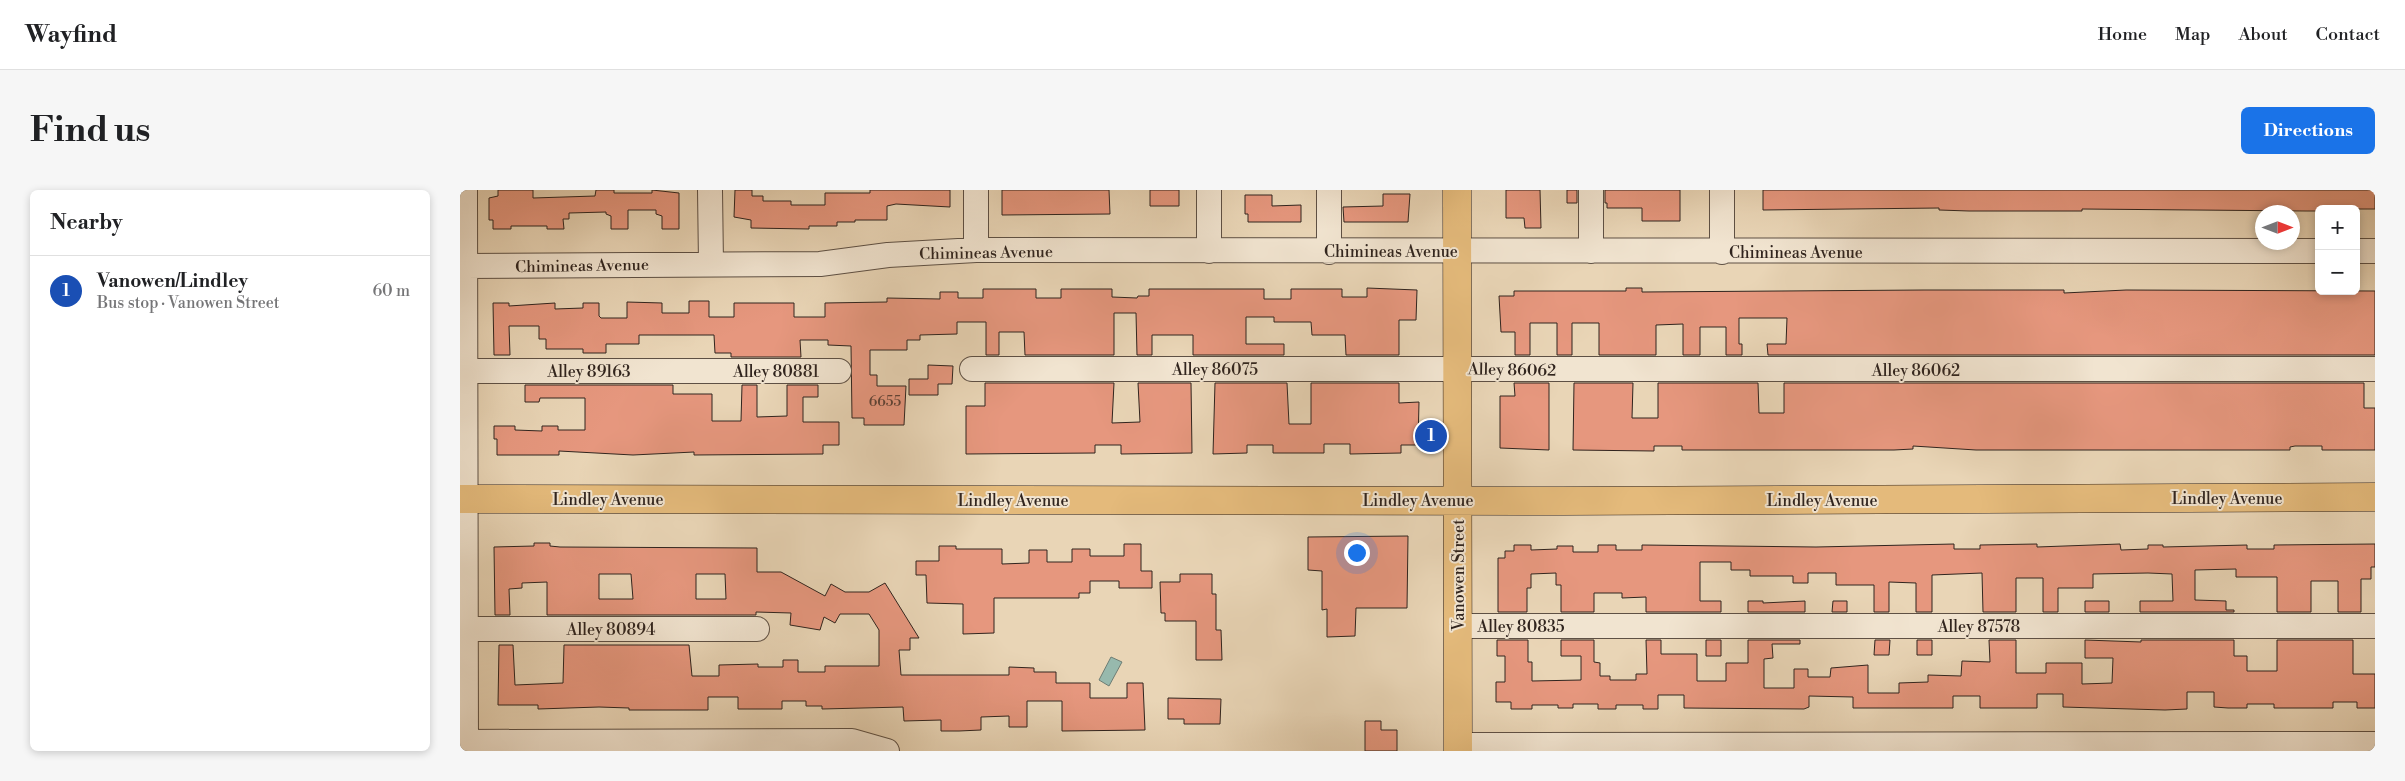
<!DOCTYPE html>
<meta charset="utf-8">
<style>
:root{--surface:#fff;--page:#f6f6f6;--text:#202124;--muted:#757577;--line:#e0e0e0;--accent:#1a73e8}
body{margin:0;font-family:"Libre Bodoni",serif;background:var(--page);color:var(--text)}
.controls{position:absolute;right:15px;top:15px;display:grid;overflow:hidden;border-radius:8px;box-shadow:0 2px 8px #0003}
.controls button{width:45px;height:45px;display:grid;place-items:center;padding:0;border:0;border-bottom:1px solid var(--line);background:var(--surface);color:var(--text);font:25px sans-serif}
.compass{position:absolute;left:1795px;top:15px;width:45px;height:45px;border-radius:50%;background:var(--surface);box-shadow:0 2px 8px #0003;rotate:90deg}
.you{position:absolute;left:896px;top:362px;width:18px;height:18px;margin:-12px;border:4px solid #fff;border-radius:50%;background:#1a73e8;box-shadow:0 0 0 8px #1a73e833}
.badge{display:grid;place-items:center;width:32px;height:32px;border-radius:50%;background:var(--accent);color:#fff;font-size:16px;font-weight:700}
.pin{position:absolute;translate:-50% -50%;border:2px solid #fff;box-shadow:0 1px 5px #0006}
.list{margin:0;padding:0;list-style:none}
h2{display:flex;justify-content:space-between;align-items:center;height:65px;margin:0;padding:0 20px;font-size:21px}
h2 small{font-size:16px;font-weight:400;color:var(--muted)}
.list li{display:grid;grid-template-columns:32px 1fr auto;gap:15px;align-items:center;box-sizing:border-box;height:70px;padding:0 20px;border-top:1px solid var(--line)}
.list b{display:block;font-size:19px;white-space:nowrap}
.list p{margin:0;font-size:16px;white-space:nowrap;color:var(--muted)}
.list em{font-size:16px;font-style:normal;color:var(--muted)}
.map{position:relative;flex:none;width:1915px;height:561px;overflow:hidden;border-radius:8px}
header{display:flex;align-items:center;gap:30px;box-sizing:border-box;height:70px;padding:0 25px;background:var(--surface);border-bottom:1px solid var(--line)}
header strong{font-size:24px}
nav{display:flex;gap:28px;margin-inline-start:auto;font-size:18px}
.intro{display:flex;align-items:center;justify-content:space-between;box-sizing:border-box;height:120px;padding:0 30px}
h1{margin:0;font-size:35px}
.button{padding:12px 22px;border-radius:8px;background:var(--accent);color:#fff;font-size:18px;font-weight:700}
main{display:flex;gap:30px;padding:0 30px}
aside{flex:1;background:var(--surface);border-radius:8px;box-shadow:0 2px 8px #0003}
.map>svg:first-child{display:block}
.water{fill:#97b9ad;stroke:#6e7d74}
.building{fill:#e6977e;stroke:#30241e;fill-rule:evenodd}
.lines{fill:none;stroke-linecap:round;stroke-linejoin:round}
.minor-casing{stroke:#5e5044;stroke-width:26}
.major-casing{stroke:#30241e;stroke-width:29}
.minor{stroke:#f1e4d0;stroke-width:24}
.major{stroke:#e4ba7b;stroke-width:28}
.labels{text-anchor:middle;stroke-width:4;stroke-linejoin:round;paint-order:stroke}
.number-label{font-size:14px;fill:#5e4136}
.street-label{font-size:16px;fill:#30241e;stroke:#f1e4d0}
</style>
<header>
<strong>Wayfind</strong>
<nav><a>Home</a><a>Map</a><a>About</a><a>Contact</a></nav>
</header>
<div class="intro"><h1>Find us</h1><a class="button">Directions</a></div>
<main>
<aside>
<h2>Nearby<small></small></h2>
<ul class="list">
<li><span class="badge" style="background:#1a4fb4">1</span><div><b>Vanowen/Lindley</b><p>Bus stop · Vanowen Street</p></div><em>60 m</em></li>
</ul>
</aside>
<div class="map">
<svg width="1915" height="561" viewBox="0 0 1915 561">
<rect width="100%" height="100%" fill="#e9d5b6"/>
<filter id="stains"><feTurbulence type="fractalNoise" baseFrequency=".004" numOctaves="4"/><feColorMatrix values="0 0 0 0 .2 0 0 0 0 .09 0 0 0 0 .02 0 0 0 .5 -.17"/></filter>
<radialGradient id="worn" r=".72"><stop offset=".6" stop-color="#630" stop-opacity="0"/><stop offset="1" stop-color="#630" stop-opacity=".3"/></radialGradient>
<path class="water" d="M 651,467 L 662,472 L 649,496 L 639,490 Z"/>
<path class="building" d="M 38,0 L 73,0 L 73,8 L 135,6 L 136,0 L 154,0 L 154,3 L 192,3 L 192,0 L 219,3 L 219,39 L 202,39 L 202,26 L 196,24 L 196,20 L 168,20 L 168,39 L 151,39 L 151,26 L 146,24 L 146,22 L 109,23 L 109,29 L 103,29 L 104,39 L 87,39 L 87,36 L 51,36 L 51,39 L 33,39 L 33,30 L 29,30 L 29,8 L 38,6 Z
M 275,0 L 292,0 L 292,6 L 303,6 L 303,11 L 331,11 L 331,15 L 365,15 L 365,3 L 410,3 L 410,0 L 490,0 L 490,17 L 436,14 L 427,16 L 427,30 L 395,30 L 395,32 L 377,32 L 377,36 L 349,36 L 349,39 L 291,38 L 291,30 L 274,27 Z
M 542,0 L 649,0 L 650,24 L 542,25 Z
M 690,0 L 719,0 L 719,16 L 690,16 Z
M 1046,0 L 1080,0 L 1081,38 L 1065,38 L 1064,28 L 1046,28 Z
M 1107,0 L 1117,0 L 1117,13 L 1107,13 Z
M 1145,0 L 1220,0 L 1220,31 L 1182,31 L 1182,18 L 1147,18 L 1147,13 L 1145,13 Z
M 1303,0 L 1915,0 L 1915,19 L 1859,19 L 1859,21 L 1846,21 L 1622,19 L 1622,21 L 1509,21 L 1479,20 L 1479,18 L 1303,20 Z
M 923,4 L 950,4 L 948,32 L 884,32 L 883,17 L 923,16 Z
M 785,5 L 812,5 L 812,16 L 841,15 L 841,32 L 788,32 L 788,24 L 785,24 Z
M 907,98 L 957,100 L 956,130 L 939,130 L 939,165 L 886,165 L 885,145 L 852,145 L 851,132 L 814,132 L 814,127 L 786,127 L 786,154 L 824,154 L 824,165 L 733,165 L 733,145 L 692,145 L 692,165 L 677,165 L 676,123 L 654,123 L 654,165 L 565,165 L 564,142 L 539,142 L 539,165 L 526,165 L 526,132 L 497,132 L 497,144 L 460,145 L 460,150 L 447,150 L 447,160 L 410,160 L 410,185 L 417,185 L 417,196 L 446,196 L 444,235 L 404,235 L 404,228 L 392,228 L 391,156 L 368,155 L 368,150 L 340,150 L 341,167 L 271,167 L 271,163 L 255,163 L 254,145 L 179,145 L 179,154 L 146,154 L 146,163 L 123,163 L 123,159 L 86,159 L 86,149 L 79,149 L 79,136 L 49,136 L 50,165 L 34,165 L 33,113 L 49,113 L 49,116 L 95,113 L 95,119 L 123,118 L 123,113 L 139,113 L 139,126 L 141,128 L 167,128 L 167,112 L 202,113 L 202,123 L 229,123 L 229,111 L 249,111 L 249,127 L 274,127 L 274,113 L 334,113 L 334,127 L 365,127 L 365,113 L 427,112 L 427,108 L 480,109 L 480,102 L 498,102 L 498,108 L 523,108 L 523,99 L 576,99 L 576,108 L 601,108 L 601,99 L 652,99 L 652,107 L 677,108 L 678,106 L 689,106 L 689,99 L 804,99 L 804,109 L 831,109 L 831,99 L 882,99 L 882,107 L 907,107 Z
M 1166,98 L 1182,98 L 1182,102 L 1464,100 L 1604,100 L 1604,103 L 1666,100 L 1915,101 L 1915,165 L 1308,165 L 1307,154 L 1326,154 L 1327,128 L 1279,128 L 1279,154 L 1282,154 L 1282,165 L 1266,165 L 1266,137 L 1240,137 L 1240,165 L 1223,165 L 1223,134 L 1196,135 L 1196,165 L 1139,165 L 1139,133 L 1112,133 L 1112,165 L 1097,165 L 1097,133 L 1070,133 L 1070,165 L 1055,165 L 1055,142 L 1041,142 L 1039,106 L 1054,106 L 1054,101 L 1166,101 Z
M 468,175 L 493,176 L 492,194 L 478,194 L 478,205 L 449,205 L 449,189 L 468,189 Z
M 525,193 L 654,193 L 652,233 L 680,232 L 678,193 L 731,193 L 732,263 L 661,264 L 661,255 L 635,255 L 635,263 L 506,264 L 506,216 L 525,216 Z
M 755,193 L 827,193 L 829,234 L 851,234 L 851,193 L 939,193 L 939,213 L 959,212 L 958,255 L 941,255 L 941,263 L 890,264 L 890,254 L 864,254 L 864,263 L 813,263 L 813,255 L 787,255 L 787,263 L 753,264 Z
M 1054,193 L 1089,193 L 1089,260 L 1040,258 L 1040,206 L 1055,206 Z
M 1114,193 L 1173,193 L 1172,228 L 1198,228 L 1198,193 L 1298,193 L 1299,223 L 1324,223 L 1324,193 L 1904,193 L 1904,218 L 1915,218 L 1915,260 L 1862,260 L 1862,256 L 1835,256 L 1830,257 L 1830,260 L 1516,260 L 1453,256 L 1453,259 L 1434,260 L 1222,260 L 1222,256 L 1194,256 L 1194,261 L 1113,260 Z
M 65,195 L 213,195 L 213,204 L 252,204 L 252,231 L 281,231 L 282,195 L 297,195 L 297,227 L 327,226 L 327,195 L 358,195 L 358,207 L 343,207 L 343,232 L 379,232 L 379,255 L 363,255 L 363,264 L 234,265 L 234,262 L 173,265 L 99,261 L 99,265 L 37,265 L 37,249 L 34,249 L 34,236 L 55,236 L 55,240 L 82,241 L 82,236 L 98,236 L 98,240 L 125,240 L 125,208 L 80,208 L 79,212 L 65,212 Z
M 948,346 L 947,418 L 896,418 L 895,446 L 867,447 L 867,419 L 862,420 L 862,381 L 848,380 L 848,347 Z
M 74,353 L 90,353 L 90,356 L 100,357 L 297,358 L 297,382 L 321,382 L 365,406 L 371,394 L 385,402 L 409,402 L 425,393 L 459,448 L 450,448 L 450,460 L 439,460 L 441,485 L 549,485 L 549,477 L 574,478 L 574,482 L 596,482 L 596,493 L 630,493 L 630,508 L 667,508 L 667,493 L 683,493 L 685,540 L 602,541 L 602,511 L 567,511 L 567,537 L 549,537 L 549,526 L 521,527 L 521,540 L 499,541 L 481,541 L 481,530 L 444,531 L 443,517 L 362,519 L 362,516 L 346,516 L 346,511 L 322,511 L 322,519 L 278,519 L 278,507 L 248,507 L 248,520 L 169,520 L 169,518 L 139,517 L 78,519 L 78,515 L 38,515 L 39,455 L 53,455 L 55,495 L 103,493 L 104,455 L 229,455 L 232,486 L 259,486 L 259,475 L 298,474 L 298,477 L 323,477 L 323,470 L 338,470 L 338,482 L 365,482 L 365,476 L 419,476 L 419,440 L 409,424 L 380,424 L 375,433 L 364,427 L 360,440 L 330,435 L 331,423 L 296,422 L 296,425 L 87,425 L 87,392 L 62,393 L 62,398 L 49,399 L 50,425 L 35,425 L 34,357 L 74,356 ZM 139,384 L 171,384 L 173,409 L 139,409 ZM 236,384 L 265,384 L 266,409 L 236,409 Z
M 664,354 L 681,354 L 681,381 L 692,381 L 692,398 L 659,398 L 659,391 L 630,391 L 630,403 L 619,403 L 619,408 L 534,408 L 534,443 L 503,444 L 503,414 L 467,413 L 466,385 L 456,385 L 456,371 L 479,371 L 479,356 L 496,356 L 496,359 L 542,359 L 542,374 L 569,373 L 569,360 L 587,360 L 587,372 L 612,372 L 612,359 L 630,359 L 630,366 L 664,366 Z
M 1494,354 L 1494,359 L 1520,359 L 1520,355 L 1577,354 L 1577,357 L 1660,354 L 1661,360 L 1688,359 L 1688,355 L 1703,355 L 1703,357 L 1787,355 L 1787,359 L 1814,359 L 1814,355 L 1915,354 L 1915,377 L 1911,377 L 1911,389 L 1901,389 L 1901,422 L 1878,422 L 1878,391 L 1851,391 L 1851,422 L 1817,422 L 1817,387 L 1776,387 L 1776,379 L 1735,380 L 1735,410 L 1766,411 L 1766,420 L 1774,420 L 1774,422 L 1680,422 L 1680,411 L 1713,411 L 1712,384 L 1688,383 L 1633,384 L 1633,398 L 1598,398 L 1598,422 L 1583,422 L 1583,388 L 1556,388 L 1556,422 L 1523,422 L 1522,383 L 1472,385 L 1472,422 L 1456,422 L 1456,393 L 1429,392 L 1429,422 L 1414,422 L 1414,395 L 1376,395 L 1376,383 L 1348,383 L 1348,393 L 1333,393 L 1333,386 L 1290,386 L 1290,380 L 1271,380 L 1271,372 L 1240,372 L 1240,411 L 1261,411 L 1261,422 L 1186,422 L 1186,407 L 1162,408 L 1162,403 L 1134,403 L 1134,422 L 1101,422 L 1101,395 L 1096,395 L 1096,383 L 1071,384 L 1071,398 L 1067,398 L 1067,422 L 1038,422 L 1038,368 L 1045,368 L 1045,361 L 1054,361 L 1054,355 L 1071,355 L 1071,360 L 1097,359 L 1097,356 L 1113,356 L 1113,362 L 1138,362 L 1138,355 L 1156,355 L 1156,360 L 1182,360 L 1182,355 L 1356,357 Z
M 720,384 L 752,384 L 752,404 L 756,404 L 756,440 L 761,440 L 762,470 L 736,470 L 736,431 L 705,431 L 705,423 L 701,423 L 700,392 L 720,392 Z
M 1288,411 L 1303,411 L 1303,413 L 1345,411 L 1345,422 L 1288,422 Z
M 1373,411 L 1387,411 L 1387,422 L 1372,422 Z
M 1625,411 L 1649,411 L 1649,422 L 1625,422 Z
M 1037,450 L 1068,450 L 1068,472 L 1072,472 L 1072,491 L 1121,490 L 1121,466 L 1101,466 L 1101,450 L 1134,450 L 1134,472 L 1140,473 L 1140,486 L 1150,486 L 1150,490 L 1176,490 L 1176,484 L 1187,484 L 1186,450 L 1201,450 L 1201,464 L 1237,464 L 1237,491 L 1266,491 L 1266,473 L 1288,473 L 1288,450 L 1340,450 L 1340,454 L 1312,454 L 1313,468 L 1304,469 L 1304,498 L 1334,498 L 1334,479 L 1348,479 L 1348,487 L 1370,487 L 1371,478 L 1408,475 L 1408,503 L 1439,503 L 1439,493 L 1468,492 L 1468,485 L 1501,486 L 1502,471 L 1530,472 L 1529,450 L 1556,450 L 1556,483 L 1586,483 L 1586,473 L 1622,473 L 1622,494 L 1652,493 L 1653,468 L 1625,468 L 1625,450 L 1681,452 L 1681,450 L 1774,450 L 1774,466 L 1787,466 L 1787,481 L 1817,481 L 1817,450 L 1893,450 L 1893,484 L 1915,484 L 1915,518 L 1897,518 L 1897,512 L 1873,512 L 1873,518 L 1814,518 L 1814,514 L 1787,514 L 1787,518 L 1768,518 L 1754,517 L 1754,502 L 1727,502 L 1727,519 L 1705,520 L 1603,517 L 1603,504 L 1577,504 L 1577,518 L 1520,518 L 1520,506 L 1493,506 L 1493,518 L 1393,518 L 1393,507 L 1349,506 L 1349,517 L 1344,519 L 1224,518 L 1224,505 L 1198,505 L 1198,519 L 1183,519 L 1183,515 L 1156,515 L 1156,519 L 1138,519 L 1138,514 L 1113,514 L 1113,518 L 1098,518 L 1098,515 L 1072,515 L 1072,519 L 1051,519 L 1051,512 L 1036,512 L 1036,492 L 1045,492 L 1045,466 L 1037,466 Z
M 1246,450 L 1261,450 L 1261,466 L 1246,466 Z
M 1415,450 L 1430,450 L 1429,465 L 1414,465 Z
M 1457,450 L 1472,450 L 1472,465 L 1457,465 Z
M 708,508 L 761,509 L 760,534 L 724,534 L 724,529 L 708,529 Z
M 905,531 L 921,531 L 921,540 L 937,540 L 937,561 L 905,561 Z"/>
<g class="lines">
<defs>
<path id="minor" d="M 5,0 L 6,561
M 250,0 L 251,74
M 516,0 L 516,60
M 749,0 L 749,61
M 869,0 L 869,62
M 1131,61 L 1131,0
M 1896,61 L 1915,61
M 1262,62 L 1262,0
M 5,76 L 360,74 L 428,65 L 516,60 L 1859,61
M 512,179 L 1915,179
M 5,181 L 379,181
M 998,436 L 1915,436
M 0,439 L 297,439
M 0,552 L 392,551 L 427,561
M 998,555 L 1915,554"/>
<path id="major" d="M 997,0 L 998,561
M 0,309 L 1103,311 L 1915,307"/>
</defs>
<use href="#minor" class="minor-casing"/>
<use href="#major" class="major-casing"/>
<use href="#minor" class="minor"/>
<use href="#major" class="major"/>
</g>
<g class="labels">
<g class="number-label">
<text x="425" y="216">6655</text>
</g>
<g class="street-label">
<text x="931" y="67">Chimineas Avenue</text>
<text transform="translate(526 62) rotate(-1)" y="6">Chimineas Avenue</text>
<text x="1336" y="68">Chimineas Avenue</text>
<text transform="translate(122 75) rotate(-1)" y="6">Chimineas Avenue</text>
<text x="755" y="185">Alley 86075</text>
<text transform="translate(1052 179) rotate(1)" y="6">Alley 86062</text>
<text x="1456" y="186">Alley 86062</text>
<text x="129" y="187">Alley 89163</text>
<text x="316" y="187">Alley 80881</text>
<text x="1767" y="314">Lindley Avenue</text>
<text x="148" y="315">Lindley Avenue</text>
<text x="553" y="316">Lindley Avenue</text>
<text x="958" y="316">Lindley Avenue</text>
<text x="1362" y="316">Lindley Avenue</text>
<text transform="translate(998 385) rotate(-90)" y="6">Vanowen Street</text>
<text x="1061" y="442">Alley 80835</text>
<text x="1519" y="442">Alley 87578</text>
<text x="151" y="445">Alley 80894</text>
</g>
</g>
<rect width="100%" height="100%" filter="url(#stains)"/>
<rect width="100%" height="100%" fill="url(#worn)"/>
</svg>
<div class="controls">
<button>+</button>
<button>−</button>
</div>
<svg class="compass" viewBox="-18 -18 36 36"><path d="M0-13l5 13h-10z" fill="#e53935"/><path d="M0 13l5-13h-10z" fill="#757577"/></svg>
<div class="you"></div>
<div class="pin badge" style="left:971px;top:246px;background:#1a4fb4">1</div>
</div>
</main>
